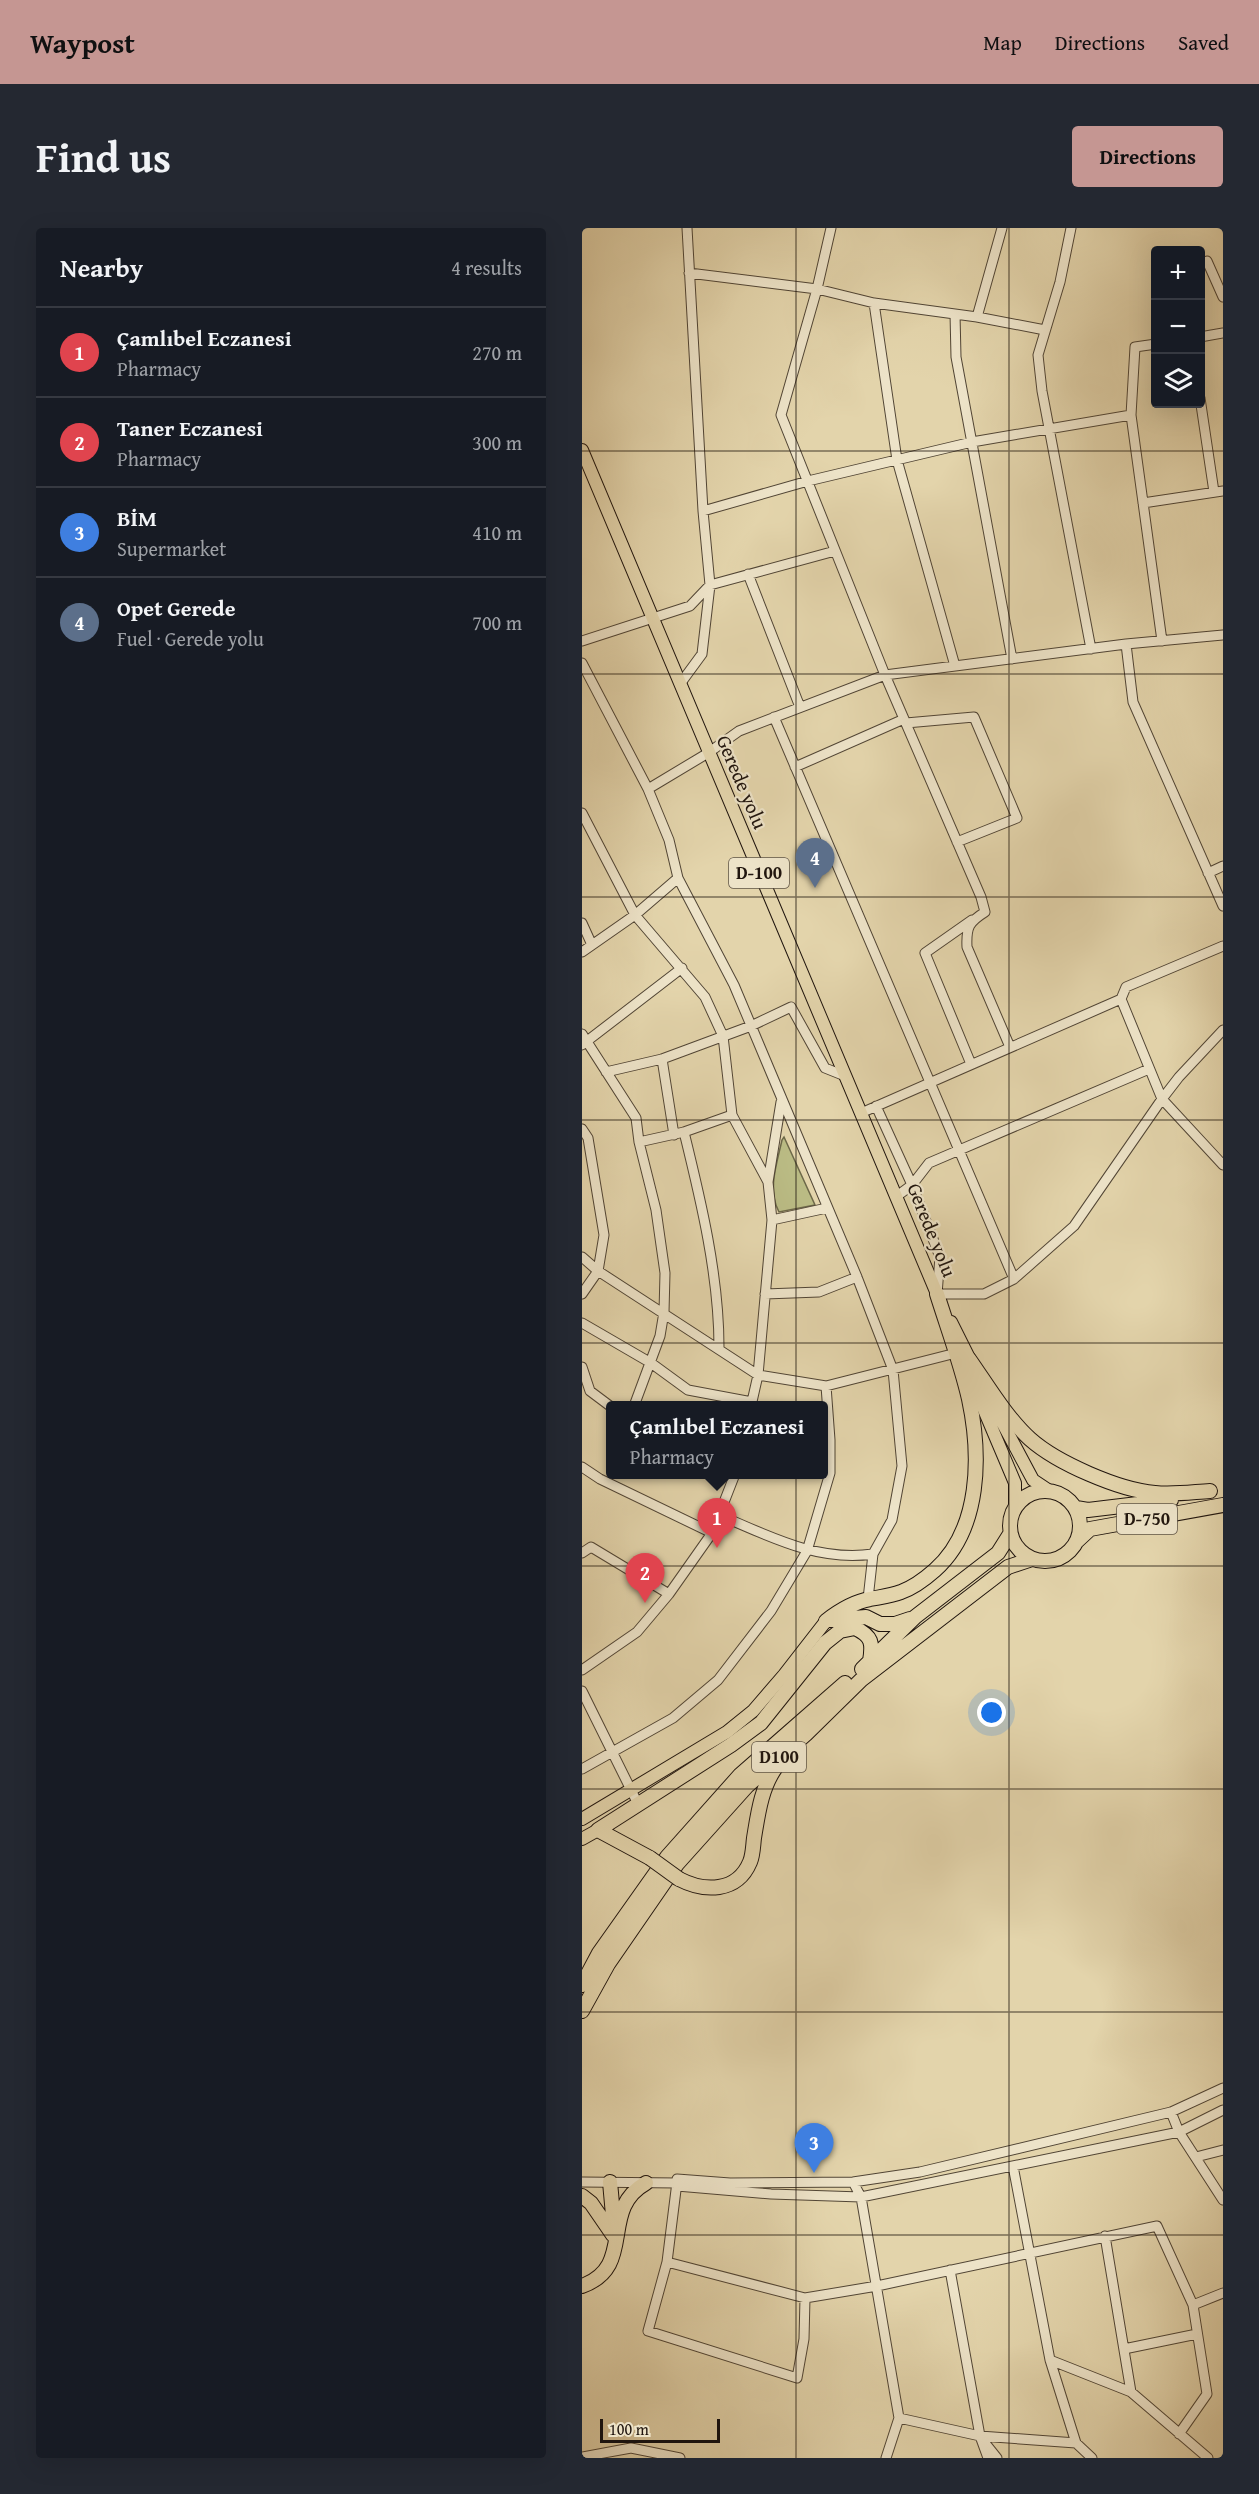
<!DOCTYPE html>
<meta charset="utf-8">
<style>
:root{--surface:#171b24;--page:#242831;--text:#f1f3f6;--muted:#9ea1a6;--line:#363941;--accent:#c59692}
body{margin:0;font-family:"Gentium Book Plus",serif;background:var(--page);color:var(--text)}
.controls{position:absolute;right:18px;top:18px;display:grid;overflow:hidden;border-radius:6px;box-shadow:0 6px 24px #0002}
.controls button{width:54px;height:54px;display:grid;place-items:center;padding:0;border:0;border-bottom:2px solid var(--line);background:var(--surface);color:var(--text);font:30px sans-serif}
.scale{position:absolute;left:18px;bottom:15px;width:120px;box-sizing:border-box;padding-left:6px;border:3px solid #20150e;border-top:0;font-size:16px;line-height:21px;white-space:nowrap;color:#20150e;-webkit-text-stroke:4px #ede3c8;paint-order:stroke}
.you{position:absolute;left:410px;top:1485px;width:21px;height:21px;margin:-15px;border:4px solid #fff;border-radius:50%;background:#1a73e8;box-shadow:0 0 0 9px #1a73e833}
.badge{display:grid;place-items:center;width:39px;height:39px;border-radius:50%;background:var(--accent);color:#fff;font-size:20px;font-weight:700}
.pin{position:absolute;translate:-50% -50px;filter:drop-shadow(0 2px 3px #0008)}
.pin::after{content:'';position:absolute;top:32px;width:21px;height:18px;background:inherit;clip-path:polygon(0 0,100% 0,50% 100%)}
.popup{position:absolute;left:24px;top:1173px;width:222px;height:78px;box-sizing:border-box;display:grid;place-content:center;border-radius:6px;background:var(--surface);filter:drop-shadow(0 2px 4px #0005);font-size:20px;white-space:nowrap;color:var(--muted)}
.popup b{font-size:22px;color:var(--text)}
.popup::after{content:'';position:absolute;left:50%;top:100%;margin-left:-12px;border:12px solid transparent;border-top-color:var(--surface)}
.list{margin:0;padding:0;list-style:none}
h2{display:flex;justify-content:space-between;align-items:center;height:78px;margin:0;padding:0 24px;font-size:26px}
h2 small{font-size:20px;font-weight:400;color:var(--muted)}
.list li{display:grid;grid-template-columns:39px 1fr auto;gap:18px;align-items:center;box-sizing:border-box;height:90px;padding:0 24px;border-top:2px solid var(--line)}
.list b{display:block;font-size:22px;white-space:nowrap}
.list p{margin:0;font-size:20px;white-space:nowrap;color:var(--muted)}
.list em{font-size:20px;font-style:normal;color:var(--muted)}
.icon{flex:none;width:33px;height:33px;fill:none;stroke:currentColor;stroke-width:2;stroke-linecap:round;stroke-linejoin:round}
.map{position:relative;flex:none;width:641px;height:2230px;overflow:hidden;border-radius:6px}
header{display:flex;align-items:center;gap:36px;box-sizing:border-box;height:84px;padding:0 30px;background:var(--accent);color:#111}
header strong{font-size:28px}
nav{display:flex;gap:33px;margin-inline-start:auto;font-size:21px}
.intro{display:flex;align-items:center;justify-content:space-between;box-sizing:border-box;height:144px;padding:0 36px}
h1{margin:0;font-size:42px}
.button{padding:15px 27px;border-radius:6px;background:var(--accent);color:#111;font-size:21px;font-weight:700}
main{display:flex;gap:36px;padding:0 36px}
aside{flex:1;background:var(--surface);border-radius:6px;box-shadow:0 6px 24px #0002}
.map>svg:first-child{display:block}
.green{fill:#babb84;stroke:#6d6849;stroke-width:1.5}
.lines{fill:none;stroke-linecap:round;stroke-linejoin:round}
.minor-casing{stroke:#514535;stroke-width:11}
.major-casing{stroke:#20150e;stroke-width:14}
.highway-casing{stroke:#20150e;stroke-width:16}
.minor{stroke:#ede3c8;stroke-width:9}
.major{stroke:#e3d4ab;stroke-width:12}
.highway{stroke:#e3d4ab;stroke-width:14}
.highway-bridge-casing{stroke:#20150e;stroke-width:16;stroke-linecap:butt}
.highway-bridge{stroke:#e3d4ab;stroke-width:14}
.grid{fill:none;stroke:#20150e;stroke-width:1.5;stroke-opacity:0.55}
.labels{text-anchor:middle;stroke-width:4.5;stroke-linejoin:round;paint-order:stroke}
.shield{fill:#ede3c8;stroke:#5e5346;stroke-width:1.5}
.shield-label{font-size:18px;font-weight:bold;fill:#20150e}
.street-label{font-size:20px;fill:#20150e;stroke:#ede3c8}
</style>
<header>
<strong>Waypost</strong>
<nav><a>Map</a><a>Directions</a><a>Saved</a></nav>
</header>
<div class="intro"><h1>Find us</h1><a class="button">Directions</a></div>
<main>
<aside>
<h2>Nearby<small>4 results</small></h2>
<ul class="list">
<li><span class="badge" style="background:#e0444e">1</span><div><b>Çamlıbel Eczanesi</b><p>Pharmacy</p></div><em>270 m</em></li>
<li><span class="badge" style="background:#e0444e">2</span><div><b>Taner Eczanesi</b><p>Pharmacy</p></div><em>300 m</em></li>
<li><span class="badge" style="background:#3f7fe0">3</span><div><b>BİM</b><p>Supermarket</p></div><em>410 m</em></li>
<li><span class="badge" style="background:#5c6f8a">4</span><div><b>Opet Gerede</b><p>Fuel · Gerede yolu</p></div><em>700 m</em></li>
</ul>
</aside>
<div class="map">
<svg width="641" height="2230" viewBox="0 0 641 2230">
<rect width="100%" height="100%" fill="#e3d4ab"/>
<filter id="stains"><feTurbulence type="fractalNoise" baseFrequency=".00333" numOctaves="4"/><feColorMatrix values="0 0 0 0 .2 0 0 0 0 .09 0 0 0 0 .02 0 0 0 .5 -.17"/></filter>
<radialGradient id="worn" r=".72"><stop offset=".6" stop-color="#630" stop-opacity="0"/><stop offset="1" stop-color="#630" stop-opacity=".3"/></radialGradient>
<path class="green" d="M 202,909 L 233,977 L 197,984 C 185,962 195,935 200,912 Z"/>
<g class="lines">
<defs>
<path id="minor" d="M 249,0 L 235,61 L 199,187 L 303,447 L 399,669 L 403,684 C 387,694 384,699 385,719 L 428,819
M 489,0 L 478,54 L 456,127 L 460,163 L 509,421
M 625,33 L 641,69
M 107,45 L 235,61 L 292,75 L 395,89 L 420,0
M 292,75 L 315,232 L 373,438
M 373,86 L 374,129 L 430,431
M 395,89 L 463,102
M 618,109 L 641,105
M 574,116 L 553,119 L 549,187 L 580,413
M 618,170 L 632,264
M 561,275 L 641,263
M 121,283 L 226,253 L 390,214 L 549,187
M 166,346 L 218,479
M 0,413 L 108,378 L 128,357 L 253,323
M 544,416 L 551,474 L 641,678
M 0,435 L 66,561
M 98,456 L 120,426 L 128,357 L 121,283 L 105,0
M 192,489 L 432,1051
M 324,495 L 392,489 L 435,590 L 375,614
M 213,539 L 322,491
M 0,585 L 53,687 L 123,769 L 141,808 L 150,887 L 186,954 L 190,992 L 176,1147 L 169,1178
M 626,645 L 641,638
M 96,650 L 152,757 L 275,1049 L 311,1142 L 320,1238 L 310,1292 L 291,1326 L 286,1371
M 0,695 L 10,717
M 0,724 L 53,687 L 96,650 L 87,612 L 66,561 L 126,525 L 157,503 L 303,447 L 544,416 L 641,407
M 539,771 L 580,871 L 597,849 L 641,802
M 0,806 L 54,890 L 57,914 L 74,982 L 83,1045 L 82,1084 L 78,1108 L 52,1178
M 0,817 L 100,740
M 80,831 L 92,907
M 389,836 L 343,725 L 390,692
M 24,844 L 80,831 L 169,798 L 209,779 L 243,840 L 263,848
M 294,878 L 330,957 L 358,1029 L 355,1066 L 402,1066 L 432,1051 L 492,998 L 580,871 L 641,937
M 279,885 L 539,771 L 544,759 L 641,718
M 0,901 L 6,910 L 22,1007 L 16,1043 L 0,1066
M 102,904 C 119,973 137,1048 137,1119
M 57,914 L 102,904 L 150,887
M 186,954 L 199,874
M 315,968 L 330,957 L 347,935 L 567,841
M 190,992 L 245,980
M 0,1029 L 16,1043 L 176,1147 L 244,1158 L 378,1124
M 183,1066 L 237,1064 L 275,1049
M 0,1095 L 69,1135 L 106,1162 L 170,1174
M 0,1139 L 8,1163 L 28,1178
M 0,1239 L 18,1251 L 130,1305
M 137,1287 C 187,1308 235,1334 291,1326
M 0,1325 L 9,1319 L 87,1366
M 0,1442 L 55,1404 L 87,1366 L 130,1305 L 153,1246
M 0,1463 L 56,1576
M 0,1541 L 91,1490 L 136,1452 L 189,1383 L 225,1323 L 248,1245 L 248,1212 L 244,1158
M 589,1884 L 597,1904 L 641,1972
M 614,1929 L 641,1922
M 431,1938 L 468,2132 L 494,2215
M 95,1951 L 148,1955 L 271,1954 L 338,1944 L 589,1884 L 641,1860
M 0,1954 L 95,1955
M 95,1954 L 85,2034 L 66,2103 L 215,2150 L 222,2111 L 223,2070
M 271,1954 L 279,1969 L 317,2190 L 304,2230
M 95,1958 L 189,1966 L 279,1969 L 597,1904 L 641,1882
M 523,2008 L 549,2164
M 85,2034 L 223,2070 L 295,2058 L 575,1998 L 611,2077 L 625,2166 L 597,2206
M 368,2042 L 398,2208 L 406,2230
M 611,2077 L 641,2065
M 542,2121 L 615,2106
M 468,2132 L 549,2164 L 626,2230
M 317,2190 L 398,2208 L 494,2215 L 510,2230
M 403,2215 L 415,2230
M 0,2229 L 49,2220 L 98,2230"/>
<path id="major" d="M 0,222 L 358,1073
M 369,1094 L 391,1138
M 383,1137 L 433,1255 L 433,1277
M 404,1164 L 451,1252 L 466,1262
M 0,1591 L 145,1504 L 171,1483 L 202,1447 L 244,1393
M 0,1611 L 16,1602"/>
<path id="highway" d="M 387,1131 C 406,1158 424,1189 448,1211 C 475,1235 537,1262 573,1265 C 591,1267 611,1264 628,1263
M428 1298a35 35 0 1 1 70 0a35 35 0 1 1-70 0Z
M 494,1280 L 506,1282 L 589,1272
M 494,1314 L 508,1301 L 641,1277
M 249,1392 L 284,1389 L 298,1396 L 313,1396 L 328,1391
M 244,1393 C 257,1383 271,1374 288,1371 C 298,1369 309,1368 319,1364 C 330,1360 344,1350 353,1342 C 399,1301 399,1227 387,1171 C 379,1136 366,1101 355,1066
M 280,1441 L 333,1389 L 416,1325 L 428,1306
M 68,1630 L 16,1602 L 149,1517 L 179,1495 L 243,1415 L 258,1403 L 273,1400 C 290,1408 291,1415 288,1433
M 97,1651 C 122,1664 155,1665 168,1634 C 171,1627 171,1618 172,1610 C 176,1586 179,1560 194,1539
M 0,1757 L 17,1725 L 85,1629 L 158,1547 L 263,1455
M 0,1783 L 26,1736 L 95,1636 L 165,1558 L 224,1506 L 279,1452 L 426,1339 L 450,1331
M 28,1954 L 32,1998
M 0,1968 L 9,1975 L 31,2007
M 0,2058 C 55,2038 16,1982 64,1955"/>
</defs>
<use href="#minor" class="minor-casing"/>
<use href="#major" class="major-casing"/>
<use href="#highway" class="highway-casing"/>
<use href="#minor" class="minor"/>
<use href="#major" class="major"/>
<use href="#highway" class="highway"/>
<defs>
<path id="highway-bridge" d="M 68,1630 L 97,1651"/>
</defs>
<use href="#highway-bridge" class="highway-bridge-casing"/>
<use href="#highway-bridge" class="highway-bridge"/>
</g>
<path class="grid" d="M 214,0 L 214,2230M 427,0 L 427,2230M 0,223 L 641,223M 0,446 L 641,446M 0,669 L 641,669M 0,892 L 641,892M 0,1115 L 641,1115M 0,1338 L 641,1338M 0,1561 L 641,1561M 0,1784 L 641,1784M 0,2007 L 641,2007"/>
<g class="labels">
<g class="shield">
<rect x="147" y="630" width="60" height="30" rx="4.5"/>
<rect x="535" y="1276" width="60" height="30" rx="4.5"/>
<rect x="170" y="1514" width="54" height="30" rx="4.5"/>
</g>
<g class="shield-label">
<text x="177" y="651">D-100</text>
<text x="565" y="1297">D-750</text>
<text x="197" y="1535">D100</text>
</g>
<g class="street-label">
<text transform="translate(160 554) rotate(67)" y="7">Gerede yolu</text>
<text transform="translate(350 1002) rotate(68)" y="7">Gerede yolu</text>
</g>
</g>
<rect width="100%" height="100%" filter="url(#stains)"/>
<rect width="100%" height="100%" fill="url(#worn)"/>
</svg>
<div class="controls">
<button>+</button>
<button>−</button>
<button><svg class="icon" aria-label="layers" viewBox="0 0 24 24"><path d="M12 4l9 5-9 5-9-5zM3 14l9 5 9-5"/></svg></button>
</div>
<div class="scale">100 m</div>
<div class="you"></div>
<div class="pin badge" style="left:135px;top:1320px;background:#e0444e">1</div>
<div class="popup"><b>Çamlıbel Eczanesi</b>Pharmacy</div>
<div class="pin badge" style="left:63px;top:1375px;background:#e0444e">2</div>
<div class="pin badge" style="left:232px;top:1945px;background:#3f7fe0">3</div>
<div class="pin badge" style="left:233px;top:660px;background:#5c6f8a">4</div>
</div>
</main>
